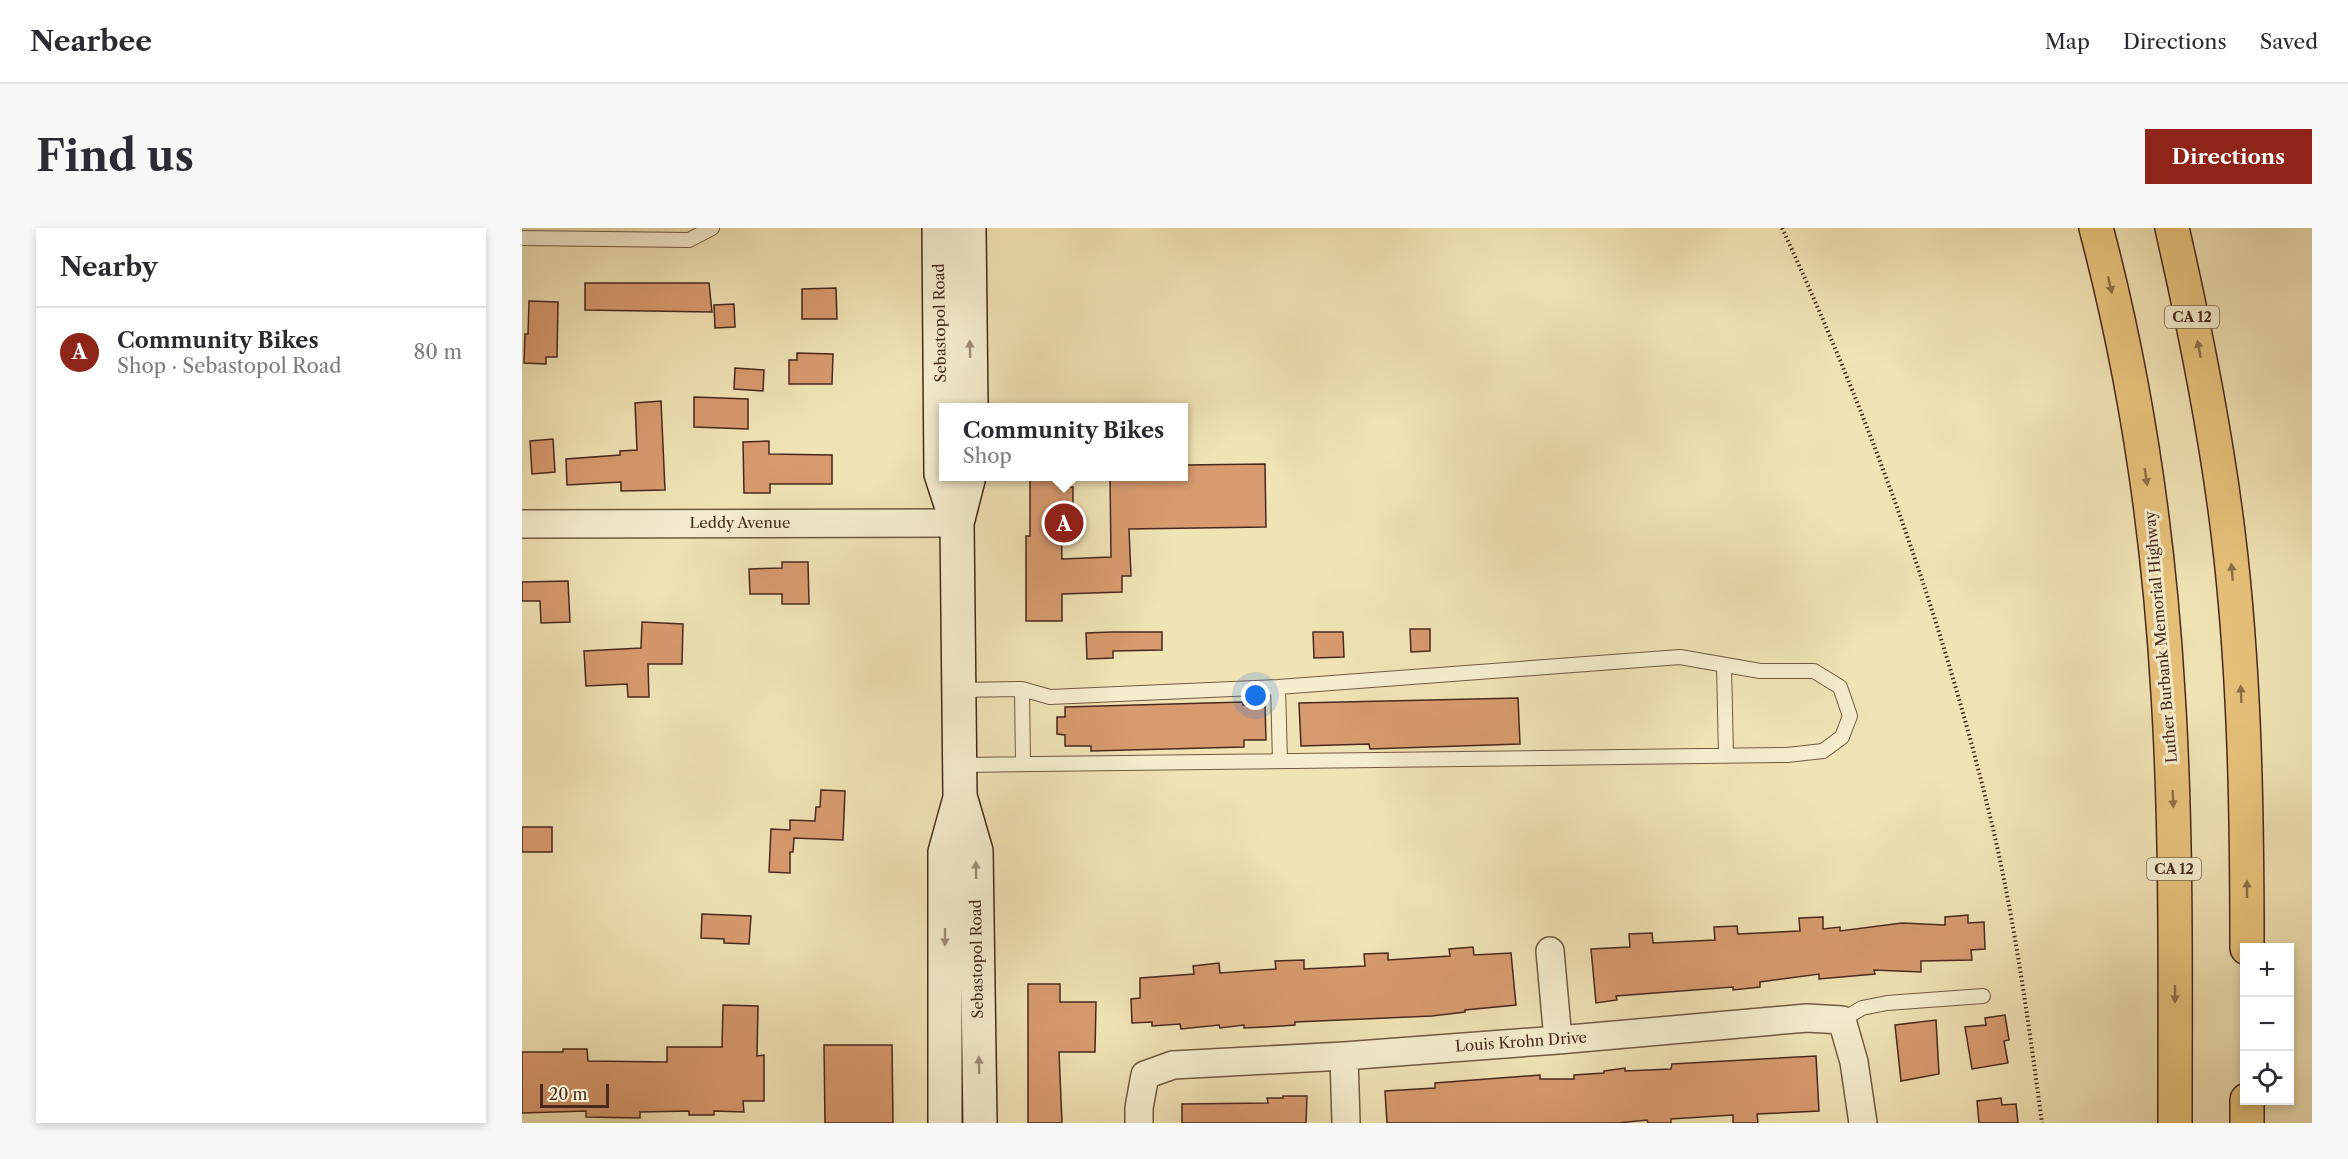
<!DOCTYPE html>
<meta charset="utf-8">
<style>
:root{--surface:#fff;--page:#f7f7f7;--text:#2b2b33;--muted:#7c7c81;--line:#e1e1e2;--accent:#8f2418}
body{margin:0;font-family:"Libre Caslon Text",serif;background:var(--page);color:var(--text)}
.controls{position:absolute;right:18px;bottom:18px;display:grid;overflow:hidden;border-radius:0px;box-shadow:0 3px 9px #0003}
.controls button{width:54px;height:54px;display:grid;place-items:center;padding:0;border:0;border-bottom:2px solid var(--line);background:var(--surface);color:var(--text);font:30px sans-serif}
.scale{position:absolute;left:18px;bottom:15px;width:69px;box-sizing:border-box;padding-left:6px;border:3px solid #47291d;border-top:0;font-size:16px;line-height:21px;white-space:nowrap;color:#47291d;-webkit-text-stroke:4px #f5edce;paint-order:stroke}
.you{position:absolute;left:734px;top:468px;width:21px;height:21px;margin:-15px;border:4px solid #fff;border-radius:50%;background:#1a73e8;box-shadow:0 0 0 9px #1a73e833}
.badge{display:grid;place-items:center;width:39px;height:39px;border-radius:50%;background:var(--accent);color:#fff;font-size:20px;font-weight:700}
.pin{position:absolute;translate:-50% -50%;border:3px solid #fff;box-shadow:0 2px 6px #0006}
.popup{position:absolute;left:417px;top:175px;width:249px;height:78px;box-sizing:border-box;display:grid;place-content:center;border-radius:0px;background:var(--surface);filter:drop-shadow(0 2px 4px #0005);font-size:20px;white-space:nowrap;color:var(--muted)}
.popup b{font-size:22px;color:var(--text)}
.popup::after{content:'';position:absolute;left:50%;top:100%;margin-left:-12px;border:12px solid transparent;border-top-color:var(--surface)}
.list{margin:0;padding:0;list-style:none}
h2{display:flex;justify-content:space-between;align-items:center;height:78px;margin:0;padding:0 24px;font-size:26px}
h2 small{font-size:20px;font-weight:400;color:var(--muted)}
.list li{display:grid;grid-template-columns:39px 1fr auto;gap:18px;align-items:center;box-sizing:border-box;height:90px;padding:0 24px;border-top:2px solid var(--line)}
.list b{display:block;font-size:22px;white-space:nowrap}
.list p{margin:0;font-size:20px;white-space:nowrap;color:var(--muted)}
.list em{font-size:20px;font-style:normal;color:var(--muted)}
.icon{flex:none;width:33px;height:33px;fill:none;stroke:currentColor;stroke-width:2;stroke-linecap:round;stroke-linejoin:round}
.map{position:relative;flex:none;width:1790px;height:895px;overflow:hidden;border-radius:0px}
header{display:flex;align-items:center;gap:36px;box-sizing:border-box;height:84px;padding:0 30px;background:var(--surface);border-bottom:2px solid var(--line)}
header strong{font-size:28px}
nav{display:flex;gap:33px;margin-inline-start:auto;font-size:21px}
.intro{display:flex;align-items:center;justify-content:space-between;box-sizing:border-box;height:144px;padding:0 36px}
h1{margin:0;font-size:42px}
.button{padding:15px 27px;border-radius:0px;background:var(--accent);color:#fff;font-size:21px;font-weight:700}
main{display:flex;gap:36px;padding:0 36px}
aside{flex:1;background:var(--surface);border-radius:0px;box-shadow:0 3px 9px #0003}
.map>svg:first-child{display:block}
.building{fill:#d89a6f;stroke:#47291d;stroke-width:1.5}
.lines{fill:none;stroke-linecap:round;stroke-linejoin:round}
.lane-casing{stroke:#715843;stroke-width:16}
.street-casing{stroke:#715843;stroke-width:30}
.secondary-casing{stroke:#47291d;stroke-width:36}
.highway-casing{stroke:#47291d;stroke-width:36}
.path{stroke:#47291d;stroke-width:4;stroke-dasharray:1.5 3;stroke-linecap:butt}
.lane{stroke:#f5edce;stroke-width:14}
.street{stroke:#f5edce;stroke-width:27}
.secondary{stroke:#f5edce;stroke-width:33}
.highway{stroke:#e8c27a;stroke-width:33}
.oneway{fill:#8f6e47}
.oneway2{fill:#9e8b76}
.labels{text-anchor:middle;stroke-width:6;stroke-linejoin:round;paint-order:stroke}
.shield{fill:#f5edce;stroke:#7b6452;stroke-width:1.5}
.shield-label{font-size:14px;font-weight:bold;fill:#47291d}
.street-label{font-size:15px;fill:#47291d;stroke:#f5edce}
</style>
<header>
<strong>Nearbee</strong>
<nav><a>Map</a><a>Directions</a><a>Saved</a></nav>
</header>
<div class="intro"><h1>Find us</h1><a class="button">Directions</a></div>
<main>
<aside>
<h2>Nearby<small></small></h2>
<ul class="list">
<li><span class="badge">A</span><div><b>Community Bikes</b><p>Shop · Sebastopol Road</p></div><em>80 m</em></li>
</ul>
</aside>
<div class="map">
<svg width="1790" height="895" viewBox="0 0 1790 895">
<rect width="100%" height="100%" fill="#f0e3b4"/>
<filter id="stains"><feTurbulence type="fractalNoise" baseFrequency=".00333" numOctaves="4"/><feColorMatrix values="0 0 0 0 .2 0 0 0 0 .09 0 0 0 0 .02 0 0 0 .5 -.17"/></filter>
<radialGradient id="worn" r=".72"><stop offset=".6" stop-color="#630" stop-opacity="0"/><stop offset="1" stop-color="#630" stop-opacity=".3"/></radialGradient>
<path class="building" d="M 63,55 L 187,55 L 190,84 L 63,82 Z
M 314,60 L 315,91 L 280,91 L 280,61 Z
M 7,73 L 36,74 L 35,129 L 24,129 L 24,136 L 2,135 L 3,106 L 6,106 Z
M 212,76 L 213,99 L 193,100 L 192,77 Z
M 275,125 L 311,126 L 310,156 L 267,156 L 267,132 L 275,132 Z
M 213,140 L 242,142 L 241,163 L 212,161 Z
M 172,169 L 226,171 L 226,201 L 172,199 Z
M 139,173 L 143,262 L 99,263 L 99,254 L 45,257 L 44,231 L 98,227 L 98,223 L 115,222 L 113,175 Z
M 31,211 L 33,244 L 10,246 L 8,213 Z
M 247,213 L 247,226 L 310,227 L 310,256 L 248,256 L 248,265 L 222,265 L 221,214 Z
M 743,236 L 744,299 L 607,301 L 609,348 L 600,348 L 600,364 L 540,366 L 540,393 L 504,393 L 504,308 L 508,308 L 508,249 L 537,249 L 537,259 L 551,259 L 551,293 L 539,293 L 540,331 L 589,329 L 588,249 L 662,249 L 662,237 Z
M 260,334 L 286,334 L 287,376 L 260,376 L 260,366 L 228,366 L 227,341 L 260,340 Z
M 46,353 L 48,394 L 19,395 L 18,373 L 0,373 L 0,354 Z
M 120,394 L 161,396 L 160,436 L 126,436 L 127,469 L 106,469 L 105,456 L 64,458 L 62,423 L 119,420 Z
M 888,401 L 908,401 L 908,423 L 889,424 Z
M 590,404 L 640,404 L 640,422 L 591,423 L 591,430 L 565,431 L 564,405 Z
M 791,404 L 821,404 L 822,429 L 792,430 Z
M 996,470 L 998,516 L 848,521 L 847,516 L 779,518 L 777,475 Z
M 721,474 L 721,477 L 743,476 L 744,512 L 722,512 L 722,519 L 569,523 L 569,518 L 543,518 L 543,507 L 535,506 L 535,489 L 543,489 L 543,479 Z
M 299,562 L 323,563 L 321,612 L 272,610 L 271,624 L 268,624 L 268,645 L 247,644 L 249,601 L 268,602 L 268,592 L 293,593 L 294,579 L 298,579 Z
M 0,599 L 30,599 L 30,624 L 0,624 Z
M 180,686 L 229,688 L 227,716 L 202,715 L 202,711 L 179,710 Z
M 1446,687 L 1446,695 L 1462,694 L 1463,721 L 1449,722 L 1450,732 L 1399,733 L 1399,744 L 1352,742 L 1353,746 L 1297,751 L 1297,746 L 1238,754 L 1238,759 L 1211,762 L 1211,759 L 1094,768 L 1095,772 L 1074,775 L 1069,721 L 1108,719 L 1107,706 L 1130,705 L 1131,715 L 1193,712 L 1192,699 L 1215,698 L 1216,706 L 1278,703 L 1277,690 L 1301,689 L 1301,701 L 1318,699 L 1318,703 L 1380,695 L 1423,697 L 1423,689 Z
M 951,719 L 952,727 L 989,725 L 994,777 L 943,782 L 943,784 L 910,788 L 773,794 L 773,797 L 743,799 L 722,800 L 722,797 L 698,800 L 697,797 L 659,801 L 658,796 L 630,798 L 630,794 L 610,795 L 609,771 L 618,770 L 618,750 L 672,746 L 671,738 L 697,735 L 698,745 L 754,741 L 753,733 L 782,732 L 782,741 L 843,738 L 842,726 L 866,725 L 866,732 L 928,728 L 927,721 Z
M 506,756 L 538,756 L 538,774 L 574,774 L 573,824 L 537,824 L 540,895 L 506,895 Z
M 201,777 L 236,778 L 235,828 L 242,827 L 242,873 L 221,873 L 222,884 L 192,883 L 192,887 L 167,887 L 167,883 L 118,884 L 118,890 L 64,889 L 64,883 L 0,885 L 0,824 L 41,824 L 41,821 L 65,821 L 66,833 L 145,834 L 145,819 L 200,819 Z
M 1483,787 L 1487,812 L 1482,813 L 1486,835 L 1450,841 L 1443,799 L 1464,797 L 1463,790 Z
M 1414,792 L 1417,846 L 1379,853 L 1373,797 Z
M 302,817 L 370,817 L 371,895 L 303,895 Z
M 1294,828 L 1297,883 L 1235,886 L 1236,895 L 1211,895 L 1211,887 L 1149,891 L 1149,895 L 1126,895 L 1125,892 L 1096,895 L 865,895 L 863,863 L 913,860 L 913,855 L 1018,847 L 1018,851 L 1052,851 L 1052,847 L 1082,845 L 1082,843 L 1103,840 L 1103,843 L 1149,841 L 1150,836 Z
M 761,868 L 785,868 L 784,895 L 660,895 L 660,876 L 746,875 L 745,870 L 761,870 Z
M 1479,870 L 1480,877 L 1494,876 L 1496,895 L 1457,895 L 1455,873 Z"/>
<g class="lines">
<defs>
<path id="lane" d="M 0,10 L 167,12 L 190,0
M 1202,437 L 1204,528
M 756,459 L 758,533
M 500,461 L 501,536
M 437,462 L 500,461 L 528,469 L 756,459 L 1158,429 L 1238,443 L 1292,443 L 1318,459 L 1328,488 L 1320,509 L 1301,523 L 1265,527 L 438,537
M 1320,792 L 1340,780 L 1365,775 L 1461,768"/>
<path id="street" d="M 0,296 L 435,295
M 1028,723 L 1036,812
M 822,828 L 824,895
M 617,895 L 617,880 L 623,847 L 651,837 L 822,828 L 1036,812 L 1285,790 L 1320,792 L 1332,834 L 1341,895"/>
<path id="secondary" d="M 417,0 L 419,246 L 435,295
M 447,0 L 449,180
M 447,248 L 435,295 L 438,568 L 454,623 L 458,895
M 423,895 L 423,624 L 438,570"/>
<path id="highway" d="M 1574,0 C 1614,151 1637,309 1646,465 C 1655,608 1653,752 1653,895
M 1650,0 C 1675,109 1697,219 1709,330 C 1723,459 1725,590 1725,720
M 1725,872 L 1725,895"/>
</defs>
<use href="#lane" class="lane-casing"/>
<use href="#street" class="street-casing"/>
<use href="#secondary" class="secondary-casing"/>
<use href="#highway" class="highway-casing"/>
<path class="path" d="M 1260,0 C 1347,188 1418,383 1467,584 C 1492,686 1506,791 1520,895"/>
<use href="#lane" class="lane"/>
<use href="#street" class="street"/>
<use href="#secondary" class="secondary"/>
<use href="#highway" class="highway"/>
</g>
<defs><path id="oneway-solid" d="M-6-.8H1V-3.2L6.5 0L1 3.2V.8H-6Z" transform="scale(1.5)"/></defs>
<g class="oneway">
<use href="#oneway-solid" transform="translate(1588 57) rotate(77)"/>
<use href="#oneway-solid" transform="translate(1677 121) rotate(-101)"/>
<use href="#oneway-solid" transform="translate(1624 249) rotate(82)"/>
<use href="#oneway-solid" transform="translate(1710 344) rotate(-95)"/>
<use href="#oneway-solid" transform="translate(1719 466) rotate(-93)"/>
<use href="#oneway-solid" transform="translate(1651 571) rotate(88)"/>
<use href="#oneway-solid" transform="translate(1725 661) rotate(-90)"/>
<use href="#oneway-solid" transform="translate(1653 766) rotate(90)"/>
</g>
<g class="oneway2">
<use href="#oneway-solid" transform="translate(448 121) rotate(-91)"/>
<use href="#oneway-solid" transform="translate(454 642) rotate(-91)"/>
<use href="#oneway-solid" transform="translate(423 709) rotate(90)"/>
<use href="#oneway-solid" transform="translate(457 837) rotate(-91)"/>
</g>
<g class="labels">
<g class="shield">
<rect x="1643" y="78" width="54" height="22" rx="4.5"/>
<rect x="1625" y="630" width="54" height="22" rx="4.5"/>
</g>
<g class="shield-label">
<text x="1670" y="94">CA 12</text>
<text x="1652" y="646">CA 12</text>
</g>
<g class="street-label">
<text transform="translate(418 95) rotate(-91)" y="5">Sebastopol Road</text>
<text x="218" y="300">Leddy Avenue</text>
<text transform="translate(1639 409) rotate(-95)" y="5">Luther Burbank Memorial Highway</text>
<text transform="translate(455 731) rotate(-91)" y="5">Sebastopol Road</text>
<text transform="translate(999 814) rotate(-4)" y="5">Louis Krohn Drive</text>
</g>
</g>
<rect width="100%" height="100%" filter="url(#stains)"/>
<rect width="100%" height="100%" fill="url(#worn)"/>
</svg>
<div class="controls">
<button>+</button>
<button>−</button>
<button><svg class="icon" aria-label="locate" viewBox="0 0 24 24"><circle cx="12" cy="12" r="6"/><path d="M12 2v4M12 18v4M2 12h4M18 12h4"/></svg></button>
</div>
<div class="scale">20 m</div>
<div class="you"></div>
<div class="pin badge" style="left:542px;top:295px">A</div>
<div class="popup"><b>Community Bikes</b>Shop</div>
</div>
</main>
